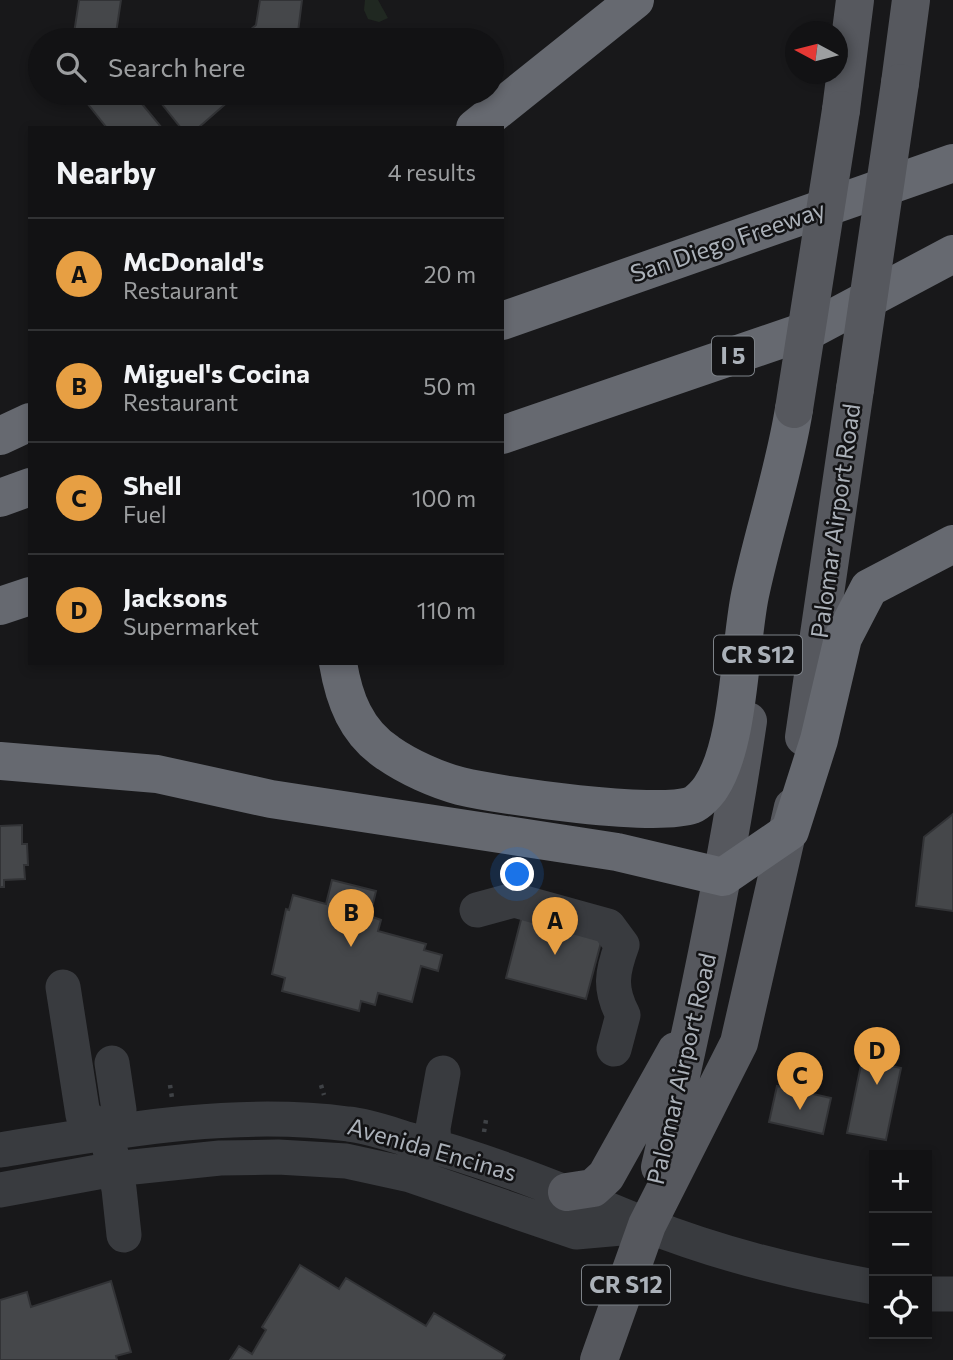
<!DOCTYPE html>
<meta charset="utf-8">
<style>
:root{--surface:#121214;--page:#1b1b1d;--text:#f1f3f6;--muted:#9c9ea0;--line:#313234;--accent:#e79f43}
body{margin:0;font-family:Commissioner,sans-serif;background:var(--page);color:var(--text)}
.controls{position:absolute;right:21px;bottom:21px;display:grid;overflow:hidden;border-radius:0px;box-shadow:0 4px 10px #0003}
.controls button{width:63px;height:63px;display:grid;place-items:center;padding:0;border:0;border-bottom:2px solid var(--line);background:var(--surface);color:var(--text);font:35px sans-serif}
.compass{position:absolute;left:785px;top:21px;width:63px;height:63px;border-radius:50%;background:var(--surface);box-shadow:0 4px 10px #0003;rotate:277deg}
.you{position:absolute;left:518px;top:875px;width:24px;height:24px;margin:-18px;border:5px solid #fff;border-radius:50%;background:#1a73e8;box-shadow:0 0 0 10px #1a73e833}
.badge{display:grid;place-items:center;width:46px;height:46px;border-radius:50%;background:var(--accent);color:#111;font-size:23px;font-weight:700}
.pin{position:absolute;translate:-50% -58px;filter:drop-shadow(0 2px 4px #0008)}
.pin::after{content:'';position:absolute;top:37px;width:24px;height:21px;background:inherit;clip-path:polygon(0 0,100% 0,50% 100%)}
.list{margin:0;padding:0;list-style:none}
h2{display:flex;justify-content:space-between;align-items:center;height:91px;margin:0;padding:0 28px;font-size:30px}
h2 small{font-size:23px;font-weight:400;color:var(--muted)}
.list li{display:grid;grid-template-columns:46px 1fr auto;gap:21px;align-items:center;box-sizing:border-box;height:112px;padding:0 28px;border-top:2px solid var(--line)}
.list b{display:block;font-size:26px;white-space:nowrap}
.list p{margin:0;font-size:23px;white-space:nowrap;color:var(--muted)}
.list em{font-size:23px;font-style:normal;color:var(--muted)}
.icon{flex:none;width:38px;height:38px;fill:none;stroke:currentColor;stroke-width:2;stroke-linecap:round;stroke-linejoin:round}
.map{position:relative;flex:none;width:953px;height:1360px;overflow:hidden}
.search{position:absolute;background:var(--surface);box-shadow:0 4px 10px #0003;left:28px;top:28px;width:476px;height:77px;display:flex;align-items:center;gap:18px;box-sizing:border-box;padding:0 24px;border-radius:38px;color:var(--muted);font-size:26px}
.panel{position:absolute;background:var(--surface);box-shadow:0 4px 10px #0003;left:28px;top:126px;width:476px;height:539px;border-radius:0px}
.map>svg:first-child{display:block}
.green{fill:#202821}
.building{fill:#45474a;stroke:#323336;stroke-width:2}
.lines{fill:none;stroke-linecap:round;stroke-linejoin:round}
.path{stroke:#3f4246;stroke-width:4.5;stroke-dasharray:3.5 5;stroke-linecap:butt}
.minor{stroke:#393b3f;stroke-width:35}
.major{stroke:#56585e;stroke-width:38}
.highway{stroke:#666970;stroke-width:38}
.major-bridge{stroke:#56585e;stroke-width:38}
.labels{text-anchor:middle;stroke-width:5;stroke-linejoin:round;paint-order:stroke}
.shield{fill:#131315;stroke:#7d8288;stroke-width:2}
.shield-label{font-size:23px;font-weight:bold;fill:#abb1b9}
.street-label{font-size:24px;fill:#abb1b9;stroke:#131315}
</style>
<div class="map">
<svg width="953" height="1360" viewBox="0 0 953 1360">
<rect width="100%" height="100%" fill="#18181a"/>
<path class="green" d="M 365,0 L 378,0 L 388,18 L 379,22 L 368,19 L 364,10 Z"/>
<path class="building" d="M 79,0 L 121,0 L 115,40 L 73,40 Z
M 260,0 L 302,0 L 297,40 L 238,40 L 256,25 Z
M 79,93 L 133,93 L 162,128 L 107,128 Z
M 174,93 L 238,93 L 198,128 L 181,128 L 161,103 Z
M 953,814 L 953,911 L 916,906 L 924,837 Z
M 22,825 L 22,844 L 27,844 L 28,865 L 24,865 L 25,879 L 4,880 L 4,887 L 0,887 L 0,826 Z
M 332,880 L 376,891 L 370,916 L 381,920 L 378,931 L 426,944 L 424,950 L 442,955 L 438,971 L 421,966 L 412,1002 L 378,993 L 375,1005 L 361,1001 L 359,1011 L 282,991 L 285,978 L 272,974 L 286,909 L 289,910 L 293,895 L 326,904 Z
M 522,916 L 604,931 L 586,999 L 506,978 Z
M 862,1060 L 901,1068 L 886,1140 L 847,1133 Z
M 777,1086 L 831,1098 L 823,1134 L 769,1122 Z
M 300,1265 L 339,1289 L 346,1278 L 426,1326 L 434,1313 L 505,1355 L 502,1360 L 230,1360 L 239,1346 L 252,1354 L 266,1330 L 262,1327 Z
M 111,1281 L 131,1352 L 116,1356 L 117,1360 L 0,1360 L 0,1300 L 27,1292 L 31,1307 Z"/>
<g class="lines">
<path class="path" d="M 170,1085 L 172,1098
M 321,1085 L 324,1095
M 484,1132 L 486,1120"/>
<path class="minor" d="M 477,910 L 514,900 L 608,926 L 622,945 C 612,972 609,989 623,1015 L 614,1049
M 63,987 L 83,1115 L 106,1132 L 119,1189 L 124,1235
M 106,1132 L 119,1110 L 112,1063
M 434,1146 L 433,1128 L 443,1073
M 0,1150 C 115,1131 232,1109 348,1124 C 369,1126 390,1134 410,1140 C 491,1161 567,1193 644,1224 C 718,1254 797,1273 874,1287
M 0,1190 L 114,1169 L 220,1158 L 278,1157 L 346,1161 L 410,1175 L 576,1232 L 644,1226
M 927,1294 L 953,1294"/>
<path class="major" d="M 900,83 L 911,0
M 841,110 L 855,0
M 804,737 L 855,389
M 660,1167 C 695,1019 726,871 748,721
M 567,1192 L 593,1188 L 606,1176 L 676,1051
M 599,1360 L 647,1225 L 739,1043 L 793,807"/>
<path class="highway" d="M 475,128 L 635,0
M 502,321 L 953,163
M 502,435 L 814,328 L 953,254
M 0,436 L 30,422
M 0,498 L 30,487
M 0,606 L 30,596
M 338,663 C 344,699 356,732 388,753 C 408,767 437,780 460,786 C 502,796 656,818 692,805 C 698,803 708,792 711,787 C 740,743 739,649 750,595 C 763,533 784,472 794,409
M 0,761 L 157,774 L 271,799 L 617,852 L 723,877 L 790,831 L 819,740 L 843,638 L 869,588 L 953,544"/>
<path class="major-bridge" d="M 855,389 L 900,83
M 794,409 L 841,110"/>
</g>
<g class="labels">
<g class="shield">
<rect x="712" y="336.5" width="42" height="39" rx="5"/>
<rect x="714" y="635.5" width="88" height="39" rx="5"/>
<rect x="582" y="1265.5" width="88" height="39" rx="5"/>
</g>
<g class="shield-label">
<text x="733" y="364">I 5</text>
<text x="758" y="663">CR S12</text>
<text x="626" y="1293">CR S12</text>
</g>
<g class="street-label">
<text transform="translate(728 242) rotate(-19)" y="8">San Diego Freeway</text>
<text transform="translate(836 521) rotate(-82)" y="8">Palomar Airport Road</text>
<text transform="translate(682 1069) rotate(-77)" y="8">Palomar Airport Road</text>
<text transform="translate(432 1150) rotate(16)" y="8">Avenida Encinas</text>
</g>
</g>
</svg>
<div class="controls">
<button>+</button>
<button>−</button>
<button><svg class="icon" aria-label="locate" viewBox="0 0 24 24"><circle cx="12" cy="12" r="6"/><path d="M12 2v4M12 18v4M2 12h4M18 12h4"/></svg></button>
</div>
<svg class="compass" viewBox="-18 -18 36 36"><path d="M0-13l5 13h-10z" fill="#e53935"/><path d="M0 13l5-13h-10z" fill="#9c9ea0"/></svg>
<div class="you"></div>
<div class="pin badge" style="left:555px;top:955px">A</div>
<div class="pin badge" style="left:351px;top:947px">B</div>
<div class="pin badge" style="left:800px;top:1110px">C</div>
<div class="pin badge" style="left:877px;top:1085px">D</div>
<div class="search"><svg class="icon" aria-label="search" viewBox="0 0 24 24"><circle cx="10" cy="10" r="6"/><path d="M15 15l6 6"/></svg>Search here</div>
<section class="panel">
<h2>Nearby<small>4 results</small></h2>
<ul class="list">
<li><span class="badge">A</span><div><b>McDonald's</b><p>Restaurant</p></div><em>20 m</em></li>
<li><span class="badge">B</span><div><b>Miguel's Cocina</b><p>Restaurant</p></div><em>50 m</em></li>
<li><span class="badge">C</span><div><b>Shell</b><p>Fuel</p></div><em>100 m</em></li>
<li><span class="badge">D</span><div><b>Jacksons</b><p>Supermarket</p></div><em>110 m</em></li>
</ul>
</section>
</div>
